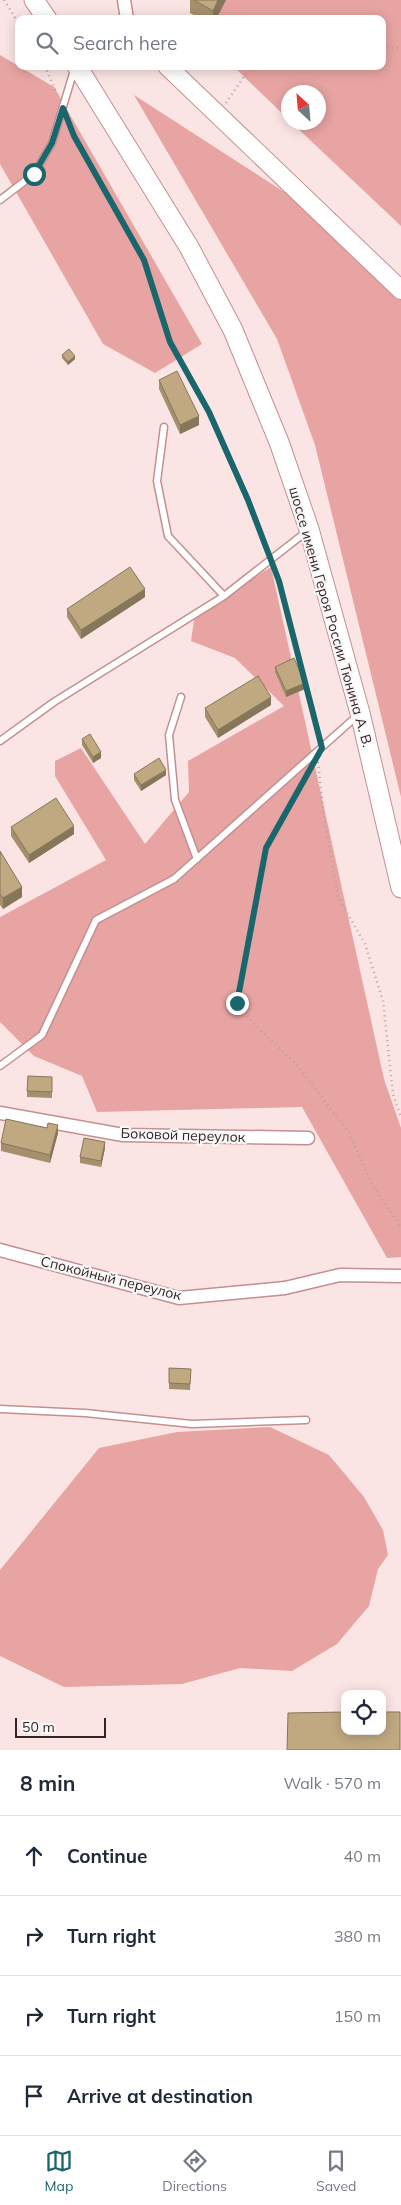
<!DOCTYPE html>
<meta charset="utf-8">
<style>
:root{--surface:#fff;--page:#f6f6f7;--text:#1f2937;--muted:#747a83;--line:#e0e1e3;--accent:#19676c}
body{margin:0;font-family:Mulish,sans-serif;background:var(--page);color:var(--text)}
.controls{position:absolute;right:15px;bottom:15px;display:grid;overflow:hidden;border-radius:10px;box-shadow:0 2px 12px #0003}
.controls button{width:45px;height:45px;display:grid;place-items:center;padding:0;border:0;border-bottom:1px solid var(--line);background:var(--surface);color:var(--text);font:25px sans-serif}
.compass{position:absolute;left:281px;top:85px;width:45px;height:45px;border-radius:50%;background:var(--surface);box-shadow:0 2px 12px #0003;rotate:334deg}
.scale{position:absolute;left:15px;bottom:12px;width:91px;box-sizing:border-box;padding-left:5px;border:2px solid #362222;border-top:0;font-size:14px;line-height:18px;white-space:nowrap;color:#362222;-webkit-text-stroke:4px #f8f8f8;paint-order:stroke}
.stop{position:absolute;width:15px;height:15px;margin:-11px;border:4px solid #19676c;border-radius:50%;background:#fff}
.stop.end{background:#19676c;border-color:#fff;box-shadow:0 1px 5px #0008}
.list{margin:0;padding:0;list-style:none}
h2{display:flex;justify-content:space-between;align-items:center;height:65px;margin:0;padding:0 20px;font-size:21px}
h2 small{font-size:16px;font-weight:400;color:var(--muted)}
.list li{display:grid;grid-template-columns:32px 1fr auto;gap:15px;align-items:center;box-sizing:border-box;height:80px;padding:0 20px;border-top:1px solid var(--line)}
.list b{display:block;font-size:19px;white-space:nowrap}
.list em{font-size:16px;font-style:normal;color:var(--muted)}
.icon{flex:none;width:28px;height:28px;fill:none;stroke:currentColor;stroke-width:2;stroke-linecap:round;stroke-linejoin:round}
.map{position:relative;flex:none;width:401px;height:1750px;overflow:hidden}
.search{position:absolute;background:var(--surface);box-shadow:0 2px 12px #0003;left:15px;right:15px;top:15px;height:55px;display:flex;align-items:center;gap:12px;box-sizing:border-box;padding:0 18px;border-radius:10px;color:var(--muted);font-size:19px}
.sheet{height:385px;background:var(--surface)}
nav{display:flex;justify-content:space-around;align-items:center;box-sizing:border-box;height:70px;border-top:1px solid var(--line);background:var(--surface);font-size:14px;color:var(--muted)}
nav a{display:grid;justify-items:center;gap:2px}
nav .on{color:var(--accent)}
.map>svg:first-child{display:block}
.green{fill:#e7a4a2}
.lines{fill:none;stroke-linecap:round;stroke-linejoin:round}
.lane-casing{stroke:#c2908e;stroke-width:9}
.street-casing{stroke:#c2908e;stroke-width:15}
.secondary-casing{stroke:#c2908e;stroke-width:20}
.primary-casing{stroke:#c2908e;stroke-width:21}
.path{stroke:#b6a0a0;stroke-width:2.5;stroke-dasharray:1 4;stroke-linecap:butt}
.lane{stroke:#fff;stroke-width:6}
.street{stroke:#fff;stroke-width:12}
.secondary{stroke:#fff;stroke-width:18}
.primary{stroke:#fff;stroke-width:19}
.wall{fill:#a5906e}
.shaded-wall{fill:#86765a}
.building{fill:#c0a880;stroke:#86765a}
.route{stroke:#19676c;stroke-width:6}
.labels{text-anchor:middle;stroke-width:4.5;stroke-linejoin:round;paint-order:stroke}
.street-label{font-size:14px;fill:#362222;stroke:#f8f8f8}
</style>
<div class="map">
<svg width="401" height="1750" viewBox="0 0 401 1750">
<rect width="100%" height="100%" fill="#fbe5e4"/>
<path class="green" d="M 203,0 L 401,0 L 401,226 L 292,123 L 318,122 L 318,92 L 288,92 L 288,119 L 233,66 L 382,66 L 382,19 L 194,19 Z
M 0,55 L 54,87 L 202,344 L 155,373 L 103,344 L 0,164 Z
M 134,95 L 306,206 L 401,297 L 401,797 L 315,445 L 277,339 Z
M 271,567 L 384,1079 L 401,1128 L 401,1257 L 387,1258 L 302,1107 L 97,1112 L 82,1076 L 34,1056 L 0,1022 L 0,917 L 106,860 L 55,776 L 55,761 L 81,748 L 145,844 L 189,792 L 188,761 L 284,706 L 235,658 L 191,641 L 195,613 Z
M 270,1427 L 329,1455 L 364,1497 L 383,1530 L 388,1555 L 378,1569 L 369,1606 L 337,1644 L 292,1671 L 240,1668 L 182,1684 L 64,1687 L 0,1656 L 0,1570 L 99,1448 L 177,1432 Z"/>
<g class="lines">
<defs>
<path id="lane" d="M 0,200 L 34,174 L 52,143 L 74,70
M 164,427 L 157,481 L 168,536 L 224,596 L 306,532
M 181,697 L 169,735 L 175,800 L 197,859
M 0,741 L 54,702 L 224,596
M 0,1066 L 42,1035 L 96,920 L 174,879 L 358,715
M 0,1409 L 85,1413 L 192,1424 L 306,1420"/>
<path id="street" d="M 124,0 L 127,19
M 0,1113 L 123,1135 L 308,1138
M 0,1250 L 179,1298 L 285,1288 L 340,1275 L 401,1276"/>
<path id="secondary" d="M 167,66 L 401,290"/>
<path id="primary" d="M 34,0 L 47,19
M 77,66 L 189,247 L 233,330 L 279,442 L 309,529 L 360,713 L 401,888"/>
</defs>
<use href="#lane" class="lane-casing"/>
<use href="#street" class="street-casing"/>
<use href="#secondary" class="secondary-casing"/>
<use href="#primary" class="primary-casing"/>
<path class="path" d="M 4,0 L 19,24
M 382,47 L 401,48
M 45,66 L 57,94
M 226,103 L 249,69 L 256,66
M 68,120 L 74,136 L 144,260 L 170,342 L 209,412 L 249,500 L 268,551
M 274,568 L 319,739
M 318,762 L 324,817 L 338,897 L 365,944 L 383,1001 L 393,1094 L 401,1117
M 308,773 L 266,848 L 237,1003 L 255,1025 L 298,1066 L 349,1133 L 374,1188 L 401,1227"/>
<use href="#lane" class="lane"/>
<use href="#street" class="street"/>
<use href="#secondary" class="secondary"/>
<use href="#primary" class="primary"/>
</g>
<path class="wall" d="M 190,0 L 226,0 L 216,19 L 201,19 L 190,13 Z
M 62,355 L 75,359 L 68,365 L 62,358 Z
M 159,380 L 199,425 L 180,434 L 159,389 Z
M 145,597 L 81,639 L 67,617 L 67,609 Z
M 275,667 L 305,689 L 286,697 L 275,672 Z
M 271,705 L 218,738 L 205,717 L 205,708 Z
M 82,739 L 101,758 L 93,763 L 82,745 Z
M 134,774 L 166,775 L 141,791 L 134,780 Z
M 11,827 L 74,834 L 29,863 L 11,836 Z
M 0,851 L 22,897 L 3,909 L 0,905 Z
M 52,1077 L 52,1098 L 27,1097 L 27,1091 Z
M 47,1128 L 58,1133 L 50,1163 L 1,1151 L 1,1143 Z
M 105,1148 L 101,1167 L 80,1163 L 80,1157 Z
M 169,1368 L 191,1369 L 190,1390 L 169,1389 Z"/>
<path class="shaded-wall" d="M 218,0 L 226,0 L 216,19 L 213,19 L 213,11 Z
M 75,356 L 75,359 L 68,365 L 68,362 Z
M 199,416 L 199,425 L 180,434 L 180,425 Z
M 145,589 L 145,597 L 81,639 L 81,630 Z
M 305,683 L 305,689 L 286,697 L 286,691 Z
M 271,697 L 271,705 L 218,738 L 218,730 Z
M 101,752 L 101,758 L 93,763 L 93,757 Z
M 166,770 L 166,775 L 141,791 L 141,785 Z
M 74,826 L 74,834 L 29,863 L 29,855 Z
M 22,887 L 22,897 L 3,909 L 3,898 Z
M 58,1125 L 58,1133 L 50,1163 L 50,1155 Z
M 105,1142 L 105,1148 L 101,1167 L 101,1161 Z"/>
<path class="building" d="M 194,0 L 218,0 L 213,11 Z
M 69,349 L 75,356 L 68,362 L 62,355 Z
M 177,371 L 199,416 L 180,425 L 159,380 Z
M 130,567 L 145,589 L 81,630 L 67,609 Z
M 294,658 L 305,683 L 286,691 L 275,667 Z
M 258,676 L 271,697 L 218,730 L 205,708 Z
M 90,734 L 101,752 L 93,757 L 82,739 Z
M 159,758 L 166,770 L 141,785 L 134,774 Z
M 56,798 L 74,826 L 29,855 L 11,827 Z
M 0,851 L 22,887 L 3,898 L 0,894 Z
M 28,1076 L 52,1077 L 52,1092 L 27,1091 Z
M 6,1119 L 47,1128 L 48,1123 L 58,1125 L 50,1155 L 1,1143 Z
M 84,1138 L 105,1142 L 101,1161 L 80,1157 Z
M 169,1368 L 191,1369 L 190,1384 L 169,1383 Z
M 345,1712 L 345,1731 L 382,1731 L 382,1712 L 400,1712 L 400,1750 L 287,1750 L 288,1713 Z"/>
<g class="lines">
<path class="route" d="M 34,174 L 52,143 L 63,108 L 74,136 L 144,260 L 170,342 L 209,412 L 248,500 L 279,581 L 322,748 L 266,848 L 237,1003"/>
</g>
<g class="labels">
<g class="street-label">
<text transform="translate(331 617) rotate(74)" y="5">шоссе имени Героя России Тюнина А. В.</text>
<text transform="translate(183 1135) rotate(2)" y="5">Боковой переулок</text>
<text transform="translate(111 1278) rotate(14)" y="5">Спокойный переулок</text>
</g>
</g>
</svg>
<div class="controls">
<button><svg class="icon" aria-label="locate" viewBox="0 0 24 24"><circle cx="12" cy="12" r="6"/><path d="M12 2v4M12 18v4M2 12h4M18 12h4"/></svg></button>
</div>
<svg class="compass" viewBox="-18 -18 36 36"><path d="M0-13l5 13h-10z" fill="#e53935"/><path d="M0 13l5-13h-10z" fill="#747a83"/></svg>
<div class="scale">50 m</div>
<div class="stop" style="left:34px;top:174px"></div>
<div class="stop end" style="left:237px;top:1003px"></div>
<div class="search"><svg class="icon" aria-label="search" viewBox="0 0 24 24"><circle cx="10" cy="10" r="6"/><path d="M15 15l6 6"/></svg>Search here</div>
</div>
<section class="sheet">
<h2>8 min<small>Walk · 570 m</small></h2>
<ul class="list">
<li><svg class="icon" aria-label="ahead" viewBox="0 0 24 24"><path d="M12 20V5M6 11l6-6 6 6"/></svg><div><b>Continue</b></div><em>40 m</em></li>
<li><svg class="icon" aria-label="right" viewBox="0 0 24 24"><path d="M7 20v-9h11M14 6l5 5-5 5"/></svg><div><b>Turn right</b></div><em>380 m</em></li>
<li><svg class="icon" aria-label="right" viewBox="0 0 24 24"><path d="M7 20v-9h11M14 6l5 5-5 5"/></svg><div><b>Turn right</b></div><em>150 m</em></li>
<li><svg class="icon" aria-label="arrive" viewBox="0 0 24 24"><path d="M6 21V4h12l-3 4 3 4H6"/></svg><div><b>Arrive at destination</b></div></li>
</ul>
</section>
<nav>
<a class="on"><svg class="icon" aria-label="map" viewBox="0 0 24 24"><path d="M3 6l6-2 6 2 6-2v14l-6 2-6-2-6 2zM9 4v14M15 6v14"/></svg>Map</a>
<a><svg class="icon" aria-label="directions" viewBox="0 0 24 24"><path d="M12 3l9 9-9 9-9-9zM9 14v-3h6M13 9l2 2-2 2"/></svg>Directions</a>
<a><svg class="icon" aria-label="saved" viewBox="0 0 24 24"><path d="M7 4h10v16l-5-4-5 4z"/></svg>Saved</a>
</nav>
